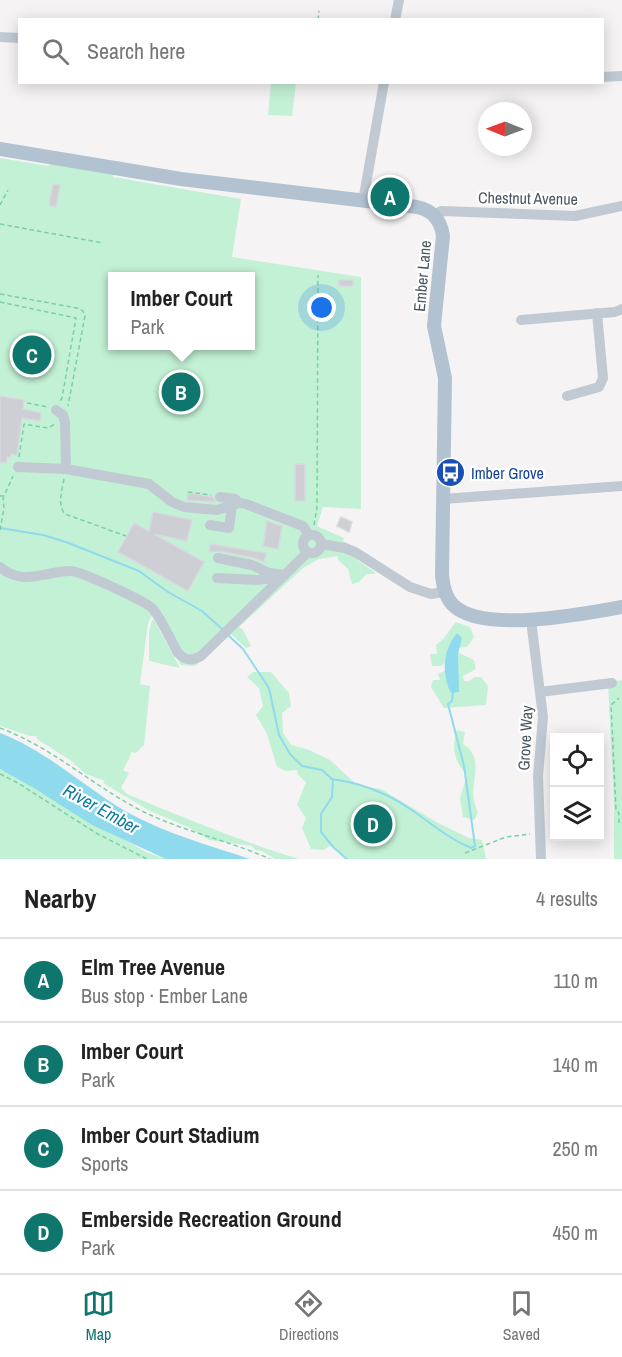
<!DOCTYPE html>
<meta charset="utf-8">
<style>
:root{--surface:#fff;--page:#f2f2f2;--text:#222;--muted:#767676;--line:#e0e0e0;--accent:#0f766e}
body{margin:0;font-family:"Archivo Narrow",sans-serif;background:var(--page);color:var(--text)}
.controls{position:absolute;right:18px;bottom:18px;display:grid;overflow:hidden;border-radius:0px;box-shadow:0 3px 15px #0003}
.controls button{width:54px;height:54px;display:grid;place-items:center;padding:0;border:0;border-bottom:2px solid var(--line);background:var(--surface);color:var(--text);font:30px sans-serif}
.compass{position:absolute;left:478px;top:102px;width:54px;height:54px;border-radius:50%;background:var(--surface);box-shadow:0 3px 15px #0003;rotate:271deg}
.you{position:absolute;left:322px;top:308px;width:21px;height:21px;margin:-15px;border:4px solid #fff;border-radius:50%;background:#1a73e8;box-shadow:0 0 0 9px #1a73e833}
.badge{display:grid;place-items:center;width:39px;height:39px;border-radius:50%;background:var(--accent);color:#fff;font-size:20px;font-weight:700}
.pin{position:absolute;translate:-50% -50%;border:3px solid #fff;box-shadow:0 2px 6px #0006}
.popup{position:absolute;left:108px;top:272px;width:147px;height:78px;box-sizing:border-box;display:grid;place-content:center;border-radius:0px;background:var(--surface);filter:drop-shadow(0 2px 4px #0005);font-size:20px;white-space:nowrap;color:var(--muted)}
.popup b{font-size:22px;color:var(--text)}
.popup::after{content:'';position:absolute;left:50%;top:100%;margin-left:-12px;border:12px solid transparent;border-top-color:var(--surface)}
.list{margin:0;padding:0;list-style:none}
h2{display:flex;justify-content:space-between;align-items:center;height:78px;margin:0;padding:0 24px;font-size:26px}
h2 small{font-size:20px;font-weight:400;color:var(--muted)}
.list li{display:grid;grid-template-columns:39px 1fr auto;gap:18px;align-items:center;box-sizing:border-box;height:84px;padding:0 24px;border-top:2px solid var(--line)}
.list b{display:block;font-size:22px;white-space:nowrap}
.list p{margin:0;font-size:20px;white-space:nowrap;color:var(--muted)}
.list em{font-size:20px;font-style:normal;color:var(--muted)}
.icon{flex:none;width:33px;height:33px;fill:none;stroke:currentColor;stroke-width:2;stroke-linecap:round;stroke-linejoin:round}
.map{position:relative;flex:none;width:622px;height:859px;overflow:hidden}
.search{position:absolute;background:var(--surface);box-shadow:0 3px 15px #0003;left:18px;right:18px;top:18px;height:66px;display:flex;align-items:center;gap:15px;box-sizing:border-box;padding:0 21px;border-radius:0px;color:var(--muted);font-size:22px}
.sheet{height:414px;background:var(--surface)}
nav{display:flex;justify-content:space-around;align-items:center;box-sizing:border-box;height:84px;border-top:2px solid var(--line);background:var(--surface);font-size:16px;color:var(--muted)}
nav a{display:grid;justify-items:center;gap:3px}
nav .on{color:var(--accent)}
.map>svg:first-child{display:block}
.green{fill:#c3f1d5;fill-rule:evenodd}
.water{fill:#90daee}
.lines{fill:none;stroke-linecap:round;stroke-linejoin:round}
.stream{stroke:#90daee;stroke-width:2}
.building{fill:#cdcfd5;stroke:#d7d9de;stroke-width:1.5}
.path{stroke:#7ad0a6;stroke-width:1.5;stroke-dasharray:4.5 3;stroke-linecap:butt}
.minor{stroke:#c1cad2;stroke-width:10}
.major{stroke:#b3c2d1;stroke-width:14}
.labels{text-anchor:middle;stroke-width:4.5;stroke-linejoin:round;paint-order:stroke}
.street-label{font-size:16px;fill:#4a5661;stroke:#fff}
.transit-label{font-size:16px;fill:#164399;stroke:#fff;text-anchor:start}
.water-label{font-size:18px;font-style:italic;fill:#0c7c9b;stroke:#fff}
</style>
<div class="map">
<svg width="622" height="859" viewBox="0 0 622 859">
<rect width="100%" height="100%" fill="#f5f3f3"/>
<path class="green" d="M 271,83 L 296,83 L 292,116 L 268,115 Z
M 0,158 L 48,166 L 52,163 L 113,174 L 113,177 L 241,199 L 232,257 L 361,277 L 361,509 L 323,507 L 317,526 L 344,538 L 343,541 L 350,545 L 358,561 L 375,572 L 375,574 L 367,574 L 359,582 L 352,584 L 348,569 L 338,560 L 338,556 L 319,559 L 303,568 L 239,627 L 243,630 L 251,646 L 246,648 L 231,634 L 195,666 L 181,665 L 152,615 L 148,623 L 140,684 L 150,686 L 144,745 L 136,753 L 131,752 L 130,757 L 123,770 L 129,773 L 121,788 L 127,794 C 184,818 240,841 299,859 L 275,859 L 262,851 L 255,850 L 252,846 L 209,840 L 188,827 L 150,811 L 103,783 L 105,781 L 86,774 L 70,760 L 37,739 L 36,736 L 30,736 L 0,726 ZM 112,276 L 250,276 L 250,346 L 112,346 Z
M 152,620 L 154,620 L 180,668 L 149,661 L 149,632 Z
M 456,622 L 470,627 L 474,637 L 467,647 L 458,648 L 457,652 L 474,660 L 476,669 L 463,676 L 464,681 L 470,681 L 474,677 L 481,677 L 488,686 L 486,705 L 444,708 L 431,687 L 433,680 L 440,680 L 438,674 L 456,665 L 451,658 L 441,666 L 432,666 L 430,654 L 437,654 L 436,645 C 445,639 449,630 456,622 Z
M 253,672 L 271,672 L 289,693 L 291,706 L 282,713 L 283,733 L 291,745 L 309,750 L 330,760 L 358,786 L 381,789 L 438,823 L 469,838 L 482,840 L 486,859 L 345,859 L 331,845 L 324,850 L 311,849 L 302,828 L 306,818 L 297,805 L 306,782 L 298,775 L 297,770 L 286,771 L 277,767 L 267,734 L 256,715 L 263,706 L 259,688 L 247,677 Z
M 622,680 L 622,859 L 614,859 L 614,804 L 608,682 Z
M 457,730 L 465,732 L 463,744 C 482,756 474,775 473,794 C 473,800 476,807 478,813 L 474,820 L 463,817 L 460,798 L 467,775 C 454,761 451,748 457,730 Z
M 0,769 L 146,852 L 166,859 L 0,859 Z"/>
<path class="water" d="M 457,633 L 462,638 L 458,654 L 459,692 L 451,693 C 441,674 443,649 457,633 Z
M 0,733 C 47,751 83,786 125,811 C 164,833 208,845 250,859 L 166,859 L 92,825 L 37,790 L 0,769 Z"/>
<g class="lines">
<path class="stream" d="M 0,528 L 43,535 L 66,542 L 139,571 L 168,592 L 202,611 L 223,630
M 229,636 L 243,649 L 269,688 L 279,735 L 290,754 L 302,766 L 322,770 L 333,780 L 332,797 L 321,814 L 321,832 L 334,848 L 347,859
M 331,779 C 357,782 385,792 407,807 C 429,821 445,837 471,848 L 475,846 L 464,766 L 448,704 L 452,701 L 453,693"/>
</g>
<path class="building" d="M 53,184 L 60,185 L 56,207 L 49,205 Z
M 339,280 L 353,280 L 353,286 L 339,286 Z
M 0,396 L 24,400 L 23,409 L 41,413 L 40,421 L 22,418 L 17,455 L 11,454 L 10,458 L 7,457 L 6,463 L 0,462 Z
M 295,464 L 305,464 L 305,501 L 295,501 Z
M 188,493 L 213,497 L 215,502 L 187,500 Z
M 153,512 L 192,520 L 187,541 L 154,534 L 204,562 L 188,591 L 118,552 L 134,523 L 149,531 Z
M 341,517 L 352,522 L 349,532 L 337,526 Z
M 267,521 L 282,526 L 278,549 L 263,546 Z
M 210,544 L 266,553 L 264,562 L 254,558 L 220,551 L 209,552 Z"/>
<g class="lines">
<path class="path" d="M 318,20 L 319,11
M 0,205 L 8,190
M 0,224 L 103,243
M 0,294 L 77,308 L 83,311 L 85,316 L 68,406
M 0,302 L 76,318 L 62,398 L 59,403
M 27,403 L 48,407
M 19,457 L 24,424 L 48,428 L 55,424
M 64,479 C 62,490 57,505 65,514 L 126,536
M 188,492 L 211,495
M 0,496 L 4,496 L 13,476
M 314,525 L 317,507 L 318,275
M 0,530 L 4,508 L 3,497
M 0,728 C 54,748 95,788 146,813 C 186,832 230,841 270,859
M 0,774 L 18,783 L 96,833 L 147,859
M 619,823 L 619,813 L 616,810 L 611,705 L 619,698
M 465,853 L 506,837 L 530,834"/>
<path class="minor" d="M 395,20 L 399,0
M 0,37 L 20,38
M 602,77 L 622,76
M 363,201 L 384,82
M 435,215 L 441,211 L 575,216 L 622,206
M 521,320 L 615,312 L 622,309
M 567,396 L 599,387 L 603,378 L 597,313
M 56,410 L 63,415 L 65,422 L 66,469 L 149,484 L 172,502 L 184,507 L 217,510 L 239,503 L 246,504 L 303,526 L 309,535
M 18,467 L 66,469
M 220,497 L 235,499 L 239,503
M 443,499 L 622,486
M 210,525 L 229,528 L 232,505
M303 544a9 9 0 1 1 18 0a9 9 0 1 1-18 0Z
M 321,544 L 345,548 L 355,552 L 410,587 L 431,594 L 445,592
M 218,558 L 252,565 L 269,573 L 285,575
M 0,567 C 24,587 45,571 70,571 C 79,570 147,602 153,609 C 163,622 170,639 178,653 C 186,661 191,661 201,656 L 308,552
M 217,578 L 257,580 L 279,577
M 531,620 L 543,717 L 538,776 L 541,859
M 540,692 L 612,683"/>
<path class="major" d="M 0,149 L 181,179 L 417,207 C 432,210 441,220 443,236 L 434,326 L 445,378 L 442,575 C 443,586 445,597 453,605 C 482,634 584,614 622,607"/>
</g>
<defs>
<symbol id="bus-disc" viewBox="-11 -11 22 22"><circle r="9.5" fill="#1a4fb4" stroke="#fff"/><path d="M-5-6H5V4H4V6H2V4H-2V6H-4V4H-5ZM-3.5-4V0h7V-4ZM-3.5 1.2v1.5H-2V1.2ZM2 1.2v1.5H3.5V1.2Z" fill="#fff"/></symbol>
</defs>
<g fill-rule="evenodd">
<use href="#bus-disc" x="434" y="456" width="33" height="33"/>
</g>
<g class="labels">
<g class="street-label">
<text transform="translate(528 198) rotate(1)" y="6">Chestnut Avenue</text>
<text transform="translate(422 276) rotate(-85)" y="6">Ember Lane</text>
<text transform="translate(525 738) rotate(-87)" y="6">Grove Way</text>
</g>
<g class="transit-label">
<text x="471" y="479">Imber Grove</text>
</g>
<g class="water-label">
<text transform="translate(101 809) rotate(29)" y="6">River Ember</text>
</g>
</g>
</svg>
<div class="controls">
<button><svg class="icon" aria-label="locate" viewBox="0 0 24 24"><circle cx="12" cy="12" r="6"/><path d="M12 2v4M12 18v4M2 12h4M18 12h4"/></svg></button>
<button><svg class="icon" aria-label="layers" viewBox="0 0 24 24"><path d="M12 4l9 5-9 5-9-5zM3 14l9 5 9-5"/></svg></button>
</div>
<svg class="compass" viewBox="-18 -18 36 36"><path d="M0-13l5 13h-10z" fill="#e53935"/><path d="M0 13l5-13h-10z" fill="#767676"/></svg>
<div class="you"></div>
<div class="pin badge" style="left:390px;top:197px">A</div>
<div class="pin badge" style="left:181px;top:392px">B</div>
<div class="popup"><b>Imber Court</b>Park</div>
<div class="pin badge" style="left:32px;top:355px">C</div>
<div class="pin badge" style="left:373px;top:824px">D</div>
<div class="search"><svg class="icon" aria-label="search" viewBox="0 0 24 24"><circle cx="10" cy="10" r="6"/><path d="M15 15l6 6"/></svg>Search here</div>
</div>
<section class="sheet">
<h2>Nearby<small>4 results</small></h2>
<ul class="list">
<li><span class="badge">A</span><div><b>Elm Tree Avenue</b><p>Bus stop · Ember Lane</p></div><em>110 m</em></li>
<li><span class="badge">B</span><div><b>Imber Court</b><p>Park</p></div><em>140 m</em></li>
<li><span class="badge">C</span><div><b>Imber Court Stadium</b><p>Sports</p></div><em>250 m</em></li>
<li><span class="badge">D</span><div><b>Emberside Recreation Ground</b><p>Park</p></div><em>450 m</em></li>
</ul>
</section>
<nav>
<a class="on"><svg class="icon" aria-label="map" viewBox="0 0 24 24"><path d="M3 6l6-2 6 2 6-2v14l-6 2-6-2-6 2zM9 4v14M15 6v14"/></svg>Map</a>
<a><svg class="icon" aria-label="directions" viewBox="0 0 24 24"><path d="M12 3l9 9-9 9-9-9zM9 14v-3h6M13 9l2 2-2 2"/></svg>Directions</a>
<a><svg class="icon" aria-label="saved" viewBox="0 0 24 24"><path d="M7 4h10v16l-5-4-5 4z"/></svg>Saved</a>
</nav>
